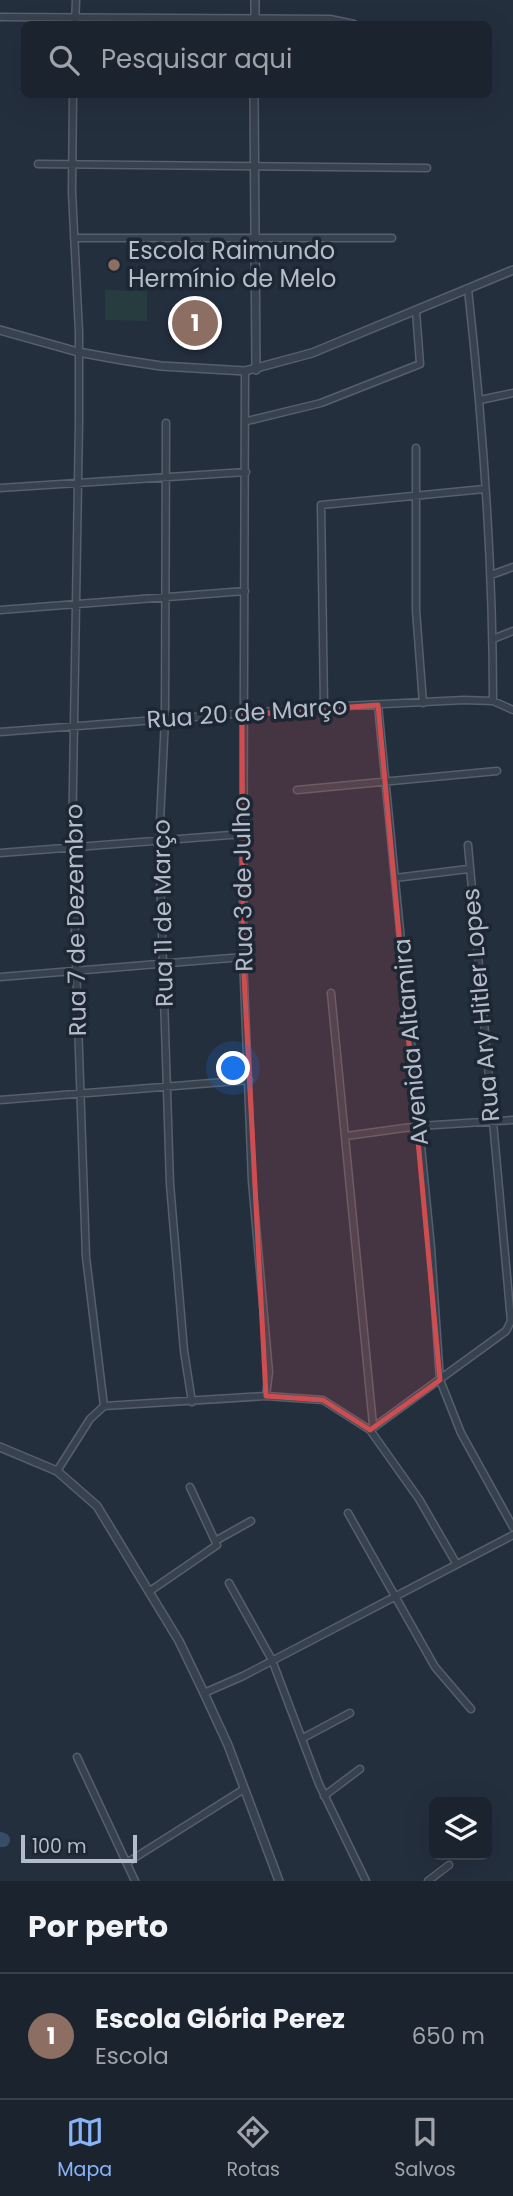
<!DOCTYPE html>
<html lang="pt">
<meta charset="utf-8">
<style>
:root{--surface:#1b232e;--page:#242b36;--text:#f1f3f6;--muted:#a0a4aa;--line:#39404a;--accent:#8ab4f8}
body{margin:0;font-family:Poppins,sans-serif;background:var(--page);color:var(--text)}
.controls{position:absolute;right:21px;bottom:21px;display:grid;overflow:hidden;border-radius:10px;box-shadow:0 7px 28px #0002}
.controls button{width:63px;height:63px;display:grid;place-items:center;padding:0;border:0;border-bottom:2px solid var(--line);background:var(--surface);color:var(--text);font:35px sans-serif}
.scale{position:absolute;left:21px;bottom:18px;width:116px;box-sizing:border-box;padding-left:7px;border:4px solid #b4bcc9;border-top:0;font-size:19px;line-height:24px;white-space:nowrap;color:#b4bcc9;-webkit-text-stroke:5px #1d2633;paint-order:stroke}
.you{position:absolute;left:234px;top:1069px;width:24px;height:24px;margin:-18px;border:5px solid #fff;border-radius:50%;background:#1a73e8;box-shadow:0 0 0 10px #1a73e833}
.badge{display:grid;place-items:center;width:46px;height:46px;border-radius:50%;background:var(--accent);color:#fff;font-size:23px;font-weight:700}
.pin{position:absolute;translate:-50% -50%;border:4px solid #fff;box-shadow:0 2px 7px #0006}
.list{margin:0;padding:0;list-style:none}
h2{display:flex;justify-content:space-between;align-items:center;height:91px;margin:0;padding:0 28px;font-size:30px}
h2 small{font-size:23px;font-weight:400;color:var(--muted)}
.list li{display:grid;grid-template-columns:46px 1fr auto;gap:21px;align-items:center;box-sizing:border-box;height:126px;padding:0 28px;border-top:2px solid var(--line)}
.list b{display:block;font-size:26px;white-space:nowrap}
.list p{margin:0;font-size:23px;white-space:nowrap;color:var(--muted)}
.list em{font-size:23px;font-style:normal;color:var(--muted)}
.icon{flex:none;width:38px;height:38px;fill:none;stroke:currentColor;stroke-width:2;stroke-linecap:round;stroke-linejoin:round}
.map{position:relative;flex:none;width:513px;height:1881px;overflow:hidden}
.search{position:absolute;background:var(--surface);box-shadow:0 7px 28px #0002;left:21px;right:21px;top:21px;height:77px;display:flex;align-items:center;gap:18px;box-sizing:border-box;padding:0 24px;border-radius:10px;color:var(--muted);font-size:26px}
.sheet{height:217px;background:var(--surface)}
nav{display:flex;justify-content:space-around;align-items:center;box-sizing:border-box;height:98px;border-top:2px solid var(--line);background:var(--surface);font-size:19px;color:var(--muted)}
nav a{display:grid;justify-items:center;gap:4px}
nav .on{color:var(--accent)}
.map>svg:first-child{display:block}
.green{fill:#263c3f}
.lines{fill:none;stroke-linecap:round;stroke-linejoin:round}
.river{stroke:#394c67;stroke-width:14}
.minor-casing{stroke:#565f6c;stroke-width:9}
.tertiary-casing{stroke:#565f6c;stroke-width:10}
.minor{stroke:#38414e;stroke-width:6}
.tertiary{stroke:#38414e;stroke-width:7}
.marked{fill:#ce4d50;fill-opacity:0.2;stroke:#ce4d50;stroke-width:5;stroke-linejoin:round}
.education-dot{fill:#8d6e63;stroke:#1d2633;stroke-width:2.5}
.labels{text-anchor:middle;stroke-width:7;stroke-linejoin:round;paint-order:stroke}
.poi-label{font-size:24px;fill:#b4bcc9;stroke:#1d2633;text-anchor:start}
.street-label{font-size:24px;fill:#b4bcc9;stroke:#1d2633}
</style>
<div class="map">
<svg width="513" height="1881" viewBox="0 0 513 1881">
<rect width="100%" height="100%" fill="#242f3e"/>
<path class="green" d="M 105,290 L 147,291 L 147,321 L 105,320 Z"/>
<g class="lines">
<path class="river" d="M 0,1839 L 3,1840 L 0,1840"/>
<defs>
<path id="minor" d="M 0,17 L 330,19 L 354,24
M 75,24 L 76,0
M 73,94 L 72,192 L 79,332 L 79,421 L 72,846 L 86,1257 L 104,1406
M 38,164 L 427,168
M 74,238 L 392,238
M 468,289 C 483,425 493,563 493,701
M 245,371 L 243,957 L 252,1181 L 269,1372 L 266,1396
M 480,400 L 513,393
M 247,421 L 321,403 L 420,364 L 416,311
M 166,423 L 165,719 L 159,842 L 170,1184 L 184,1351 L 192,1402
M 416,448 L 416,610 L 423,703
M 0,488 L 246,472
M 491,575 L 513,567
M 0,610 L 245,591
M 493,639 L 513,631
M 378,705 L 431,1248 L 440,1380 L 461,1433 L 513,1527
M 324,707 L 321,505 L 484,489
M 0,732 L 324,707 L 464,700 L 493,701 L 513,710
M 297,790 L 497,771
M 0,853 L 243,834
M 395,878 L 468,869
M 0,977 L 243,957
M 331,993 L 373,1425
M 0,1100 L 249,1080
M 346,1136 L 419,1126 L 513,1120
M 104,1406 L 266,1396 L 323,1400 L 370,1430 L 419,1499 L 456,1563
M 370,1430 L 506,1331 L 511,1321 L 468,845
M 57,1471 L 90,1419 L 104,1406
M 348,1513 L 435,1667 L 471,1709
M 217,1540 L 251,1521
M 229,1583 L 272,1660 L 319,1784 L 366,1881
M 150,1591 L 217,1545 L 190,1487
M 204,1693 L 243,1676 L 513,1535
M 303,1738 L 350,1713
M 77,1757 L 135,1881
M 324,1796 L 360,1769
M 128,1862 L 244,1789
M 428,1881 L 449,1865"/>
<path id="tertiary" d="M 255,24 L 255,0
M 254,94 L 256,370
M 0,330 L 78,352 L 122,360 L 161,366 L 245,371 L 312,353 L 513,270
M 0,1447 L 57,1471 L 97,1506 L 179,1641 L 204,1693 L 228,1745 L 279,1881"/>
</defs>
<use href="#minor" class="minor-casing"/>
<use href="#tertiary" class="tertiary-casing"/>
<use href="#minor" class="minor"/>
<use href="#tertiary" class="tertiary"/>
</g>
<path class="marked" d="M 378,705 L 440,1380 L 370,1430 L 323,1400 L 266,1396 L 243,957 L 242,715 Z"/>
<circle class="education-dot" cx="114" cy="265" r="7"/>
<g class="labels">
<g class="poi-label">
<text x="128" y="259">Escola Raimundo<tspan x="128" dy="28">Hermínio de Melo</tspan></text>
</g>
<g class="street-label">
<text transform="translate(247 713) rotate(-4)" y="8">Rua 20 de Março</text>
<text transform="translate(243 884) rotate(-91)" y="8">Rua 3 de Julho</text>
<text transform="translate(163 913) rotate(-91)" y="8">Rua 11 de Março</text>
<text transform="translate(76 920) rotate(-91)" y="8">Rua 7 de Dezembro</text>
<text transform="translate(481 1005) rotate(-95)" y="8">Rua Ary Hitler Lopes</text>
<text transform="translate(411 1042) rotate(-95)" y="8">Avenida Altamira</text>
</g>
</g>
</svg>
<div class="controls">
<button><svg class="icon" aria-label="layers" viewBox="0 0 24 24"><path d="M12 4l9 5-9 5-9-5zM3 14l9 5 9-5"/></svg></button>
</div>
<div class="scale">100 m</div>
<div class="you"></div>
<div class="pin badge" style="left:195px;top:323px;background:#8d6e63">1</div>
<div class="search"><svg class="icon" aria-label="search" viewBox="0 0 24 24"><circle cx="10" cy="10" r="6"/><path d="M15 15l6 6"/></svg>Pesquisar aqui</div>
</div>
<section class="sheet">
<h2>Por perto<small></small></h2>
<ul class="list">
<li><span class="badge" style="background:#8d6e63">1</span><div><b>Escola Glória Perez</b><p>Escola</p></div><em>650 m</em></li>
</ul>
</section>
<nav>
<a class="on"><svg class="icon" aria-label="map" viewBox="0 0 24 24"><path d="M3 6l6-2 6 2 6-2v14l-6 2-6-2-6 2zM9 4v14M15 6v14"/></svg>Mapa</a>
<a><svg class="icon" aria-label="directions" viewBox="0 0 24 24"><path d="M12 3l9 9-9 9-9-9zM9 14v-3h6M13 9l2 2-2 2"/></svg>Rotas</a>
<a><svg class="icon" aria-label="saved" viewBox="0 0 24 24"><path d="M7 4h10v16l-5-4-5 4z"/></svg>Salvos</a>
</nav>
